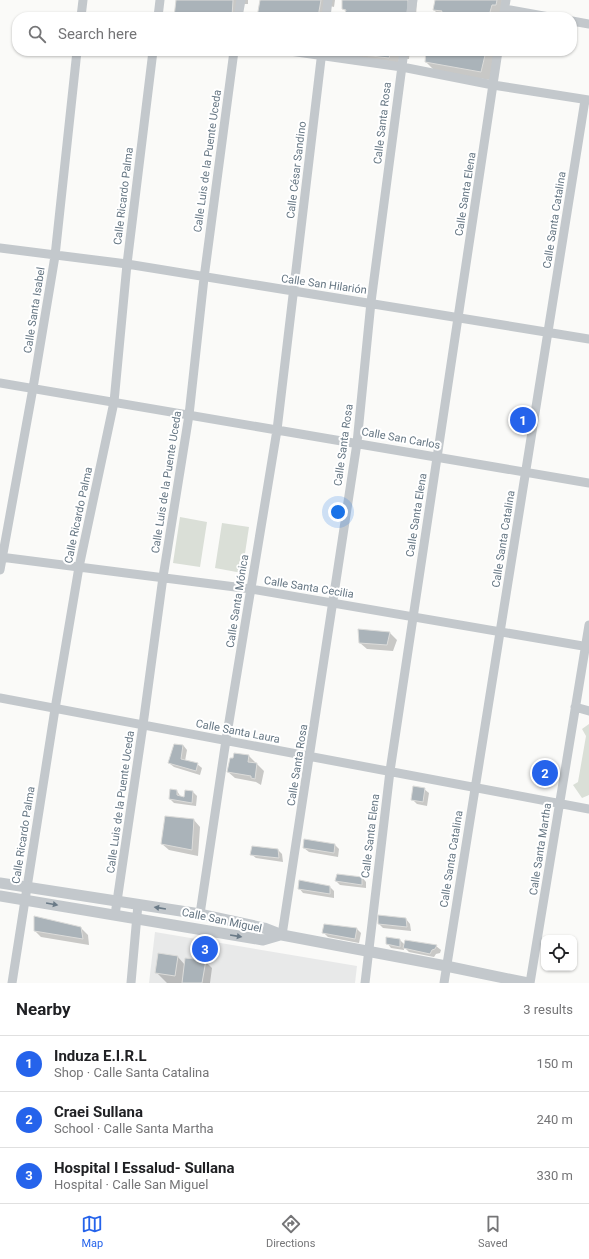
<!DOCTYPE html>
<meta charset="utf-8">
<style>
:root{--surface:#fff;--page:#f2f2f2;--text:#202124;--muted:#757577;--line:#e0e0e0;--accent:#2563eb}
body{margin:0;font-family:Roboto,sans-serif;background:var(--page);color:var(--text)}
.controls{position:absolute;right:12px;bottom:12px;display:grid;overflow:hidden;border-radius:8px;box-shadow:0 1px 3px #0004}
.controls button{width:36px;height:36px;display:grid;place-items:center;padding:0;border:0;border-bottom:1px solid var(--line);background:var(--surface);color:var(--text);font:20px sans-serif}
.you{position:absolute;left:338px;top:512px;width:14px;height:14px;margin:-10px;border:3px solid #fff;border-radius:50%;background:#1a73e8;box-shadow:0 0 0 6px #1a73e833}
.badge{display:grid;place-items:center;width:26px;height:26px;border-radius:50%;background:var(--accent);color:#fff;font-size:13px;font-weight:700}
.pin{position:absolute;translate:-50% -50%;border:2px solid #fff;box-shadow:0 1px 4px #0006}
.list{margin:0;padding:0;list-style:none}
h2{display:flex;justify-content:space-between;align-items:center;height:52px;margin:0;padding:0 16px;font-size:17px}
h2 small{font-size:13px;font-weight:400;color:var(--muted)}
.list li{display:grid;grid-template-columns:26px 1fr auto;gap:12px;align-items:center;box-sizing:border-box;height:56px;padding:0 16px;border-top:1px solid var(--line)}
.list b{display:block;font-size:15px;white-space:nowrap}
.list p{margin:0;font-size:13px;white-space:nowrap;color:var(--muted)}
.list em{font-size:13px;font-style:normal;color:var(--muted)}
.icon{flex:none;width:22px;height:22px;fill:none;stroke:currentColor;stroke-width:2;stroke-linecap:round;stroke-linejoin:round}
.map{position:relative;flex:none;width:589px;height:983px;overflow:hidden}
.search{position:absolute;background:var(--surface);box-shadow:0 1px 3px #0004;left:12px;right:12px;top:12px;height:44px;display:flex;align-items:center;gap:10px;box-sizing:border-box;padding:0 14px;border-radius:16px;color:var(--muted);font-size:15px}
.sheet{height:220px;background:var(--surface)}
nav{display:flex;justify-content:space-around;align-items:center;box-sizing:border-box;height:56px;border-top:1px solid var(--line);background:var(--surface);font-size:11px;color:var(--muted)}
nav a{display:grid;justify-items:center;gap:2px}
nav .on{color:var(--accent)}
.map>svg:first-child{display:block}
.built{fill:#e8e9e9}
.green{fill:#dadfd7}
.shadow{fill:#0003}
.building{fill:#aab3b9;stroke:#dcdcda}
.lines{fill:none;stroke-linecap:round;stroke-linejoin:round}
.minor{stroke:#c3c8cc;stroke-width:9}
.tertiary{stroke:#c3c8cc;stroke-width:11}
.oneway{fill:#6a7a87}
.labels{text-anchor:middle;stroke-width:4;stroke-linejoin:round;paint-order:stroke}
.street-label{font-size:11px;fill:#657683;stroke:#fff}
</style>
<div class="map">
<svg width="589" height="983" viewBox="0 0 589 983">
<rect width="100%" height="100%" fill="#fafaf8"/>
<path class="built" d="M 155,932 L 357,966 L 355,983 L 149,983 Z"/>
<path class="green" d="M 180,517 L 207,522 L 200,567 L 173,563 Z
M 222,523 L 249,527 L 242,573 L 215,568 Z
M 589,724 L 589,795 L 582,798 L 573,785 L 578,782 L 586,736 L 582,729 Z"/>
<path class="shadow" d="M 177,0 L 248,0 L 248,4 L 242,4 L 241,17 L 175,17 Z
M 261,0 L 335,0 L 334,7 L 330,6 L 328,17 L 259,17 Z
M 343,0 L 417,0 L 416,17 L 345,17 L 346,12 L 343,8 Z
M 436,0 L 502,0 L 500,17 L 441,17 L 434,10 Z
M 339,51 L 410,51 L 409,59 L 399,59 L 398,67 L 353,64 Z
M 427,51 L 501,51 L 490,80 L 435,71 L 426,62 Z
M 359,630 L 390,633 L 397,640 L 393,651 L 367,649 L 360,643 Z
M 183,745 L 187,750 L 185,761 L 197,764 L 202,768 L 200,775 L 174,767 L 169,763 Z
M 235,754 L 249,756 L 264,771 L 261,785 L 256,782 L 235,778 L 228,772 Z
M 424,789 L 429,793 L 427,806 L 417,804 L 412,799 Z
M 177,791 L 181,797 L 185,798 L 186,791 L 193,792 L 197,796 L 196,806 L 174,803 L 170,799 Z
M 194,820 L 200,827 L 198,856 L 169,850 L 162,844 Z
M 335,845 L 339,849 L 338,857 L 309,852 L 304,848 Z
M 278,850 L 282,854 L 283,862 L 256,858 L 251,854 Z
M 362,877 L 366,882 L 366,888 L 340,885 L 336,881 Z
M 330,887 L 334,891 L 334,898 L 303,893 L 299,888 Z
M 406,919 L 410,924 L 411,931 L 383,928 L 379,924 Z
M 81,928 L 88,935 L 89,945 L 41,937 L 35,931 Z
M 357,929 L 361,933 L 359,943 L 328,937 L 323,932 Z
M 400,940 L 405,945 L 436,946 L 441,950 L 440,953 L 436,954 L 434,957 L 409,952 L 404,947 L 404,950 L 391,948 L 387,943 Z
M 178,957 L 185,965 L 205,961 L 212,968 L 210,983 L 167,983 L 156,972 Z"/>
<path class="building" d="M 176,0 L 233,0 L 232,17 L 174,17 Z
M 260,0 L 321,0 L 318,17 L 257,17 Z
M 342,0 L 408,0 L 408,17 L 344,17 L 346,10 L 342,9 Z
M 435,0 L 497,0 L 496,5 L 492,5 L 490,12 L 496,14 L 496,17 L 440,17 L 442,11 L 433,10 Z
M 338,51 L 391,51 L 389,58 L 345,53 L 343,56 Z
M 426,51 L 486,51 L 481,72 L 425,62 Z
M 358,629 L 390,632 L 387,645 L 359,643 Z
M 174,744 L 183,745 L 181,759 L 198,763 L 196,771 L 168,763 Z
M 234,753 L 249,755 L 248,762 L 257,763 L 255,779 L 251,778 L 251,776 L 227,772 L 230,758 L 233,758 Z
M 413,786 L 425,788 L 423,802 L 411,800 Z
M 170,789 L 177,790 L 177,795 L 184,797 L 185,790 L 193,791 L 192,803 L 169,799 Z
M 165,816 L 194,819 L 192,850 L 161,844 Z
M 304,839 L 335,844 L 334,853 L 303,848 Z
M 252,846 L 278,849 L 279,858 L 250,855 Z
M 337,874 L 362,877 L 362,885 L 335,881 Z
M 299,880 L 330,886 L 330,894 L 298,889 Z
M 378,915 L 406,918 L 407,927 L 378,924 Z
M 34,916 L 81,927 L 83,939 L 34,931 Z
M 324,924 L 357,928 L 355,939 L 322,933 Z
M 386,937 L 400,939 L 400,947 L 386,944 Z
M 405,940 L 437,945 L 435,949 L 432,950 L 430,954 L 403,948 Z
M 158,953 L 178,956 L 175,976 L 155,973 Z
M 185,958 L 206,960 L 202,983 L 182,983 Z"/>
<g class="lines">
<path class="minor" d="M 505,9 L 549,17
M 81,17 L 83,0
M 158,17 L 160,0
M 238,17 L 241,0
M 326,17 L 328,0
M 410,17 L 413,0
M 503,17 L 506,0
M 572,21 L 589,24
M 290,51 L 402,67 L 493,85 L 589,100
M 0,248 L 127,264 L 589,339
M 0,383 L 589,483
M 0,557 L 251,589 L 589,647
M 0,570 L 33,388 L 55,256 L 77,51
M 0,698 L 589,809
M 575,707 L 589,711
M 200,914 L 226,740 L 277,430 L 322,51
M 115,915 L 143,725 L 163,577 L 189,415 L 204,278 L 234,51
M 282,935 L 357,443 L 371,302 L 404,51
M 12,983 L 55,709 L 79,567 L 114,402 L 127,264 L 153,51
M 131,983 L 138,904
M 365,983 L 390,771 L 498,51
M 444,983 L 585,100
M 530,983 L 589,625"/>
<path class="tertiary" d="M 0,883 L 200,914 L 264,928 L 282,935 L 446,966 L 528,983
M 0,896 L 263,940 L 280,935"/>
</g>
<defs><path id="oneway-solid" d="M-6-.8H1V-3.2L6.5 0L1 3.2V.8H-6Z"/></defs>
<g class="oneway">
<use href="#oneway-solid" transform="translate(52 904) rotate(10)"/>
<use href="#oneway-solid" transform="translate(160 908) rotate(-171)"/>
<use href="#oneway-solid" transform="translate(236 936) rotate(9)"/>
</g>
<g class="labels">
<g class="street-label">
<text transform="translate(382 123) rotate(-83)" y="4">Calle Santa Rosa</text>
<text transform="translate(207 161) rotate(-82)" y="4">Calle Luis de la Puente Uceda</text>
<text transform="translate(296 170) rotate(-83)" y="4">Calle César Sandino</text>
<text transform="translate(465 194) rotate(-81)" y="4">Calle Santa Elena</text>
<text transform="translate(123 196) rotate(-83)" y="4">Calle Ricardo Palma</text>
<text transform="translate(554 220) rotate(-81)" y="4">Calle Santa Catalina</text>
<text transform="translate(324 284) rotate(8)" y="4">Calle San Hilarión</text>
<text transform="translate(34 310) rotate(-81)" y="4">Calle Santa Isabel</text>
<text transform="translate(401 438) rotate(10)" y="4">Calle San Carlos</text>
<text transform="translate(343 445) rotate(-82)" y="4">Calle Santa Rosa</text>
<text transform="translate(166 482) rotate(-81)" y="4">Calle Luis de la Puente Uceda</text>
<text transform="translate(78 515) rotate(-78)" y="4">Calle Ricardo Palma</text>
<text transform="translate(416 515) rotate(-81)" y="4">Calle Santa Elena</text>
<text transform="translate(503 539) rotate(-81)" y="4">Calle Santa Catalina</text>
<text transform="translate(309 587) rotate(9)" y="4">Calle Santa Cecilia</text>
<text transform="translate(237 601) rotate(-81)" y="4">Calle Santa Mónica</text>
<text transform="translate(238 731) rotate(11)" y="4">Calle Santa Laura</text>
<text transform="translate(297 765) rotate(-81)" y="4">Calle Santa Rosa</text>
<text transform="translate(120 802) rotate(-82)" y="4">Calle Luis de la Puente Uceda</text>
<text transform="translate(23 835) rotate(-81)" y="4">Calle Ricardo Palma</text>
<text transform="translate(370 836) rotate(-83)" y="4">Calle Santa Elena</text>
<text transform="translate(540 849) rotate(-81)" y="4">Calle Santa Martha</text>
<text transform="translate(451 859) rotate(-81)" y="4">Calle Santa Catalina</text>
<text transform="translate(222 920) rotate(12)" y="4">Calle San Miguel</text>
</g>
</g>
</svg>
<div class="controls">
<button><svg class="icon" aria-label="locate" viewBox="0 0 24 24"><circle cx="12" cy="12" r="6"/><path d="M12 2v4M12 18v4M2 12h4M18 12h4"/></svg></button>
</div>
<div class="you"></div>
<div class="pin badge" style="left:523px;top:420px">1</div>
<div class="pin badge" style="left:545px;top:773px">2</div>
<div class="pin badge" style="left:205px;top:949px">3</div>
<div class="search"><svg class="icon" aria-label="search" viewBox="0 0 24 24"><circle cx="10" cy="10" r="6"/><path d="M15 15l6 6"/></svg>Search here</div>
</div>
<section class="sheet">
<h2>Nearby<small>3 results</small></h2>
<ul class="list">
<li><span class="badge">1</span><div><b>Induza E.I.R.L</b><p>Shop · Calle Santa Catalina</p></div><em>150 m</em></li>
<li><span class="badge">2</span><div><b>Craei Sullana</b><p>School · Calle Santa Martha</p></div><em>240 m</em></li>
<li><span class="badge">3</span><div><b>Hospital I Essalud- Sullana</b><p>Hospital · Calle San Miguel</p></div><em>330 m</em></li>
</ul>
</section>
<nav>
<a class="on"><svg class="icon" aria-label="map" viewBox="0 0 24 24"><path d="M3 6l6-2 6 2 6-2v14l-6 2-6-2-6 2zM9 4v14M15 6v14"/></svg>Map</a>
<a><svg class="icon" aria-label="directions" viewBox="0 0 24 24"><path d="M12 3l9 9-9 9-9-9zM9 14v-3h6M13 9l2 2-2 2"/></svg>Directions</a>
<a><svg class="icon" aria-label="saved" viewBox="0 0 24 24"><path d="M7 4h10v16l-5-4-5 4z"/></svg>Saved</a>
</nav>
